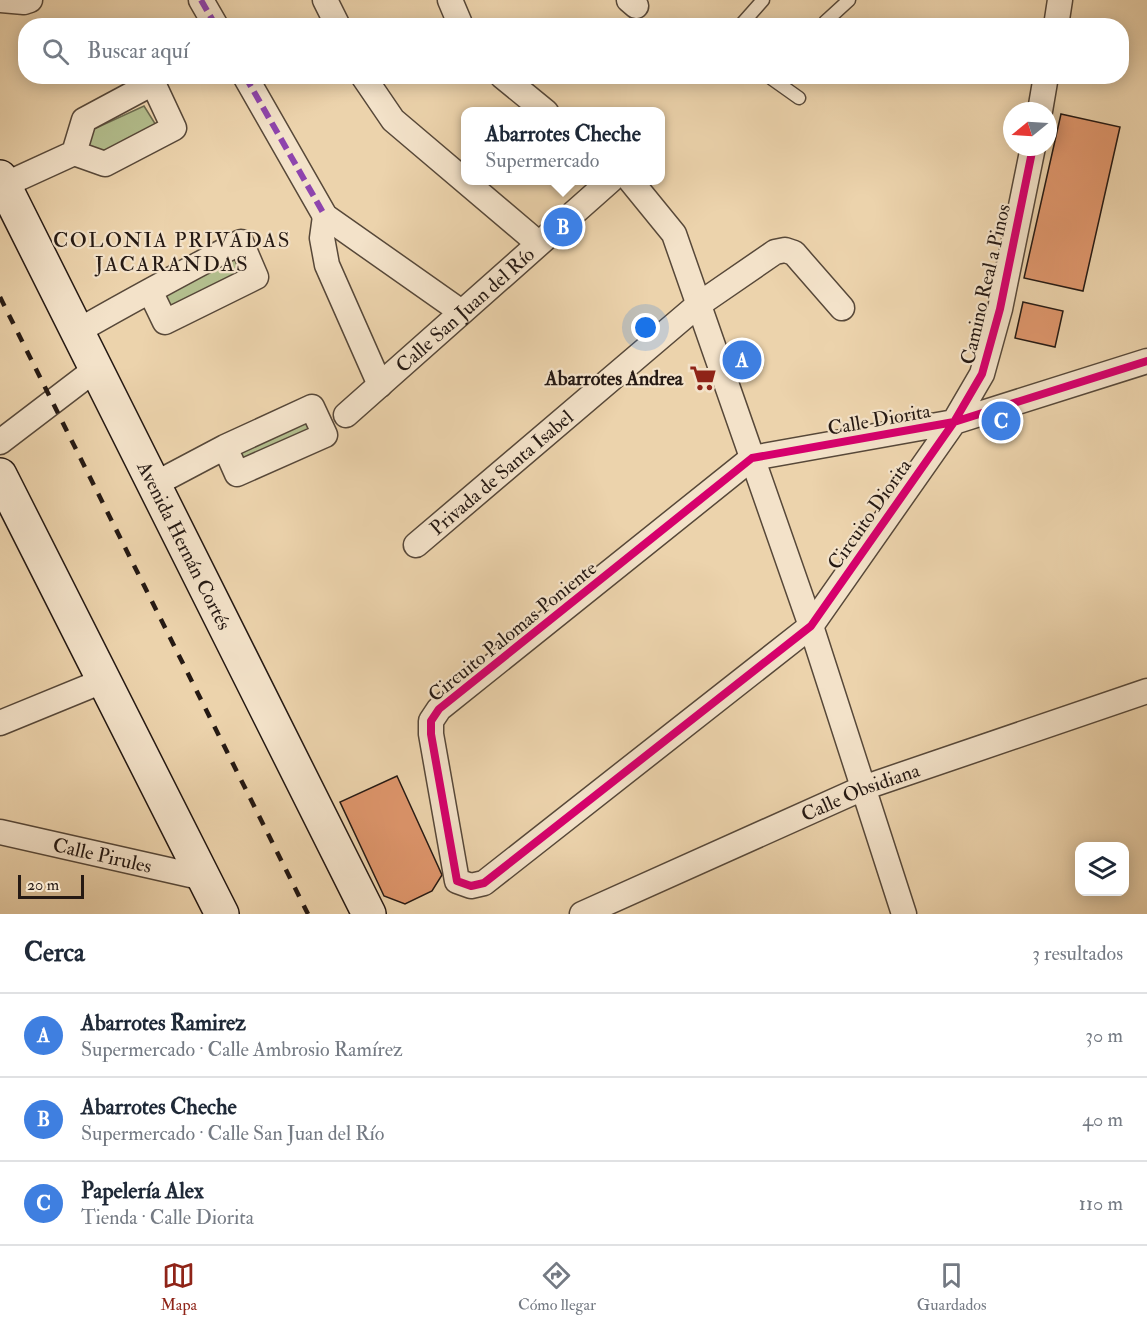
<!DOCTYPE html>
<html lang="es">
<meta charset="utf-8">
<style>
:root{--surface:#fff;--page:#f6f6f7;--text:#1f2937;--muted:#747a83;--line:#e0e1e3;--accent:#8f2418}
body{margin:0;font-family:"IM FELL Double Pica",serif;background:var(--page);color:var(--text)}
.controls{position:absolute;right:18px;bottom:18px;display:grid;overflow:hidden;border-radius:12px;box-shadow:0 3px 15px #0003}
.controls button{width:54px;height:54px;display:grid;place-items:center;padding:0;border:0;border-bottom:2px solid var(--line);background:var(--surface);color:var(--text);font:30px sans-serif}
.compass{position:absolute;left:1003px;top:102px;width:54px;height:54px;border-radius:50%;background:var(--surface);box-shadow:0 3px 15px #0003;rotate:252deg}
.scale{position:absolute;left:18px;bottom:15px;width:66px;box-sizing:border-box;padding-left:6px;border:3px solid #251913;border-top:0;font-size:16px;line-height:21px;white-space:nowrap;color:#251913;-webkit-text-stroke:4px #f3e2c9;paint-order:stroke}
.you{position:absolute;left:646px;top:328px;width:21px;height:21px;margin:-15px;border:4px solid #fff;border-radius:50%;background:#1a73e8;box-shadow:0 0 0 9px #1a73e833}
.badge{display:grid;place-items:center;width:39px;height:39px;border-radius:50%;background:var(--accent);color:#fff;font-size:20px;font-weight:700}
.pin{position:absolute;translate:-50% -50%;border:3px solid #fff;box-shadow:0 2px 6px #0006}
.popup{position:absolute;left:461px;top:107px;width:204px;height:78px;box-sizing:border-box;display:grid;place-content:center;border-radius:12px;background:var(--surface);filter:drop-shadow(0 2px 4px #0005);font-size:20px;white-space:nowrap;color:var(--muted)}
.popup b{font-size:22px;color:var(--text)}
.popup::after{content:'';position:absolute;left:50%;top:100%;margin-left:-12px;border:12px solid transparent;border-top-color:var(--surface)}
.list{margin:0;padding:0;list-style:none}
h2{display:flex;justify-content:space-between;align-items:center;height:78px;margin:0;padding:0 24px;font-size:26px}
h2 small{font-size:20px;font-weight:400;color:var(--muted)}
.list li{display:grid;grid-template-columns:39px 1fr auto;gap:18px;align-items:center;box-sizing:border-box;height:84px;padding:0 24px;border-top:2px solid var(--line)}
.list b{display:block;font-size:22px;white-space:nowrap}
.list p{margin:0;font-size:20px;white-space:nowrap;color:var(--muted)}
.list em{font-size:20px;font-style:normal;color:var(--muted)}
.icon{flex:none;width:33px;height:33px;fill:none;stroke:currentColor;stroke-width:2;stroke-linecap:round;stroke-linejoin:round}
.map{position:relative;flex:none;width:1147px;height:914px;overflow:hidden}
.search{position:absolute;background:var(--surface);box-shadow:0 3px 15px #0003;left:18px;right:18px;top:18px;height:66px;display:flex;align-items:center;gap:15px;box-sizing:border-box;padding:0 21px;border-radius:24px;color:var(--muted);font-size:22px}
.sheet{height:330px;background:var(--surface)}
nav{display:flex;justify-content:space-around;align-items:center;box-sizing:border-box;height:84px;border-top:2px solid var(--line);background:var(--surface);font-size:16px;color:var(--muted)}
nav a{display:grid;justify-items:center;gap:3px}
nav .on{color:var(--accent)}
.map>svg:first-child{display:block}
.green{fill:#b3be8d;stroke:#6c6c50;stroke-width:1.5}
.building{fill:#df966c;stroke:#251913;stroke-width:1.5}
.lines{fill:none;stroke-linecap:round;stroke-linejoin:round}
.lane-casing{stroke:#574839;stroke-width:15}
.street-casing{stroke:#574839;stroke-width:27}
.secondary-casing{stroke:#251913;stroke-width:36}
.lane{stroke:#f3e2c9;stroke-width:12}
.street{stroke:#f3e2c9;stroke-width:24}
.secondary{stroke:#f3e2c9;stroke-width:33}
.rail{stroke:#251913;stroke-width:4.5;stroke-dasharray:10 10;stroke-linecap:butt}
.quiet{stroke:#8e44ad;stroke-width:6;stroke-dasharray:12 6;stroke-linecap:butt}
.cycleway-casing{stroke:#f3e2c9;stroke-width:11}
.cycleway{stroke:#d6006c;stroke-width:8}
.labels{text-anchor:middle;stroke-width:4.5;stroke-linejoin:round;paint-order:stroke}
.street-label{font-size:20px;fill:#251913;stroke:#f3e2c9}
.poi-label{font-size:20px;font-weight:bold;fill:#251913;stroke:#f3e2c9;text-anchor:end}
.neighbourhood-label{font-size:21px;letter-spacing:1.5px;fill:#251913;stroke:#f3e2c9}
</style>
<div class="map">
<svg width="1147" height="914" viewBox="0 0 1147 914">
<rect width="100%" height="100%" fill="#ecd3ac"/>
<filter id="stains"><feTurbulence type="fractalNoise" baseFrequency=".00333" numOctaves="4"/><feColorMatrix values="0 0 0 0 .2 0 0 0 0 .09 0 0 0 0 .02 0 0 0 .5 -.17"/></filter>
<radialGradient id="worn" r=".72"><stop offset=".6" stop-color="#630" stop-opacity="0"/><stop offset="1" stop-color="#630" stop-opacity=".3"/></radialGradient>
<path class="green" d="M 144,106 L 159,130 L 96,157 L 83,134 Z
M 240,245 L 253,276 L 166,320 L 153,293 Z
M 311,409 L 324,435 L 238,471 L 227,448 Z"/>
<path class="building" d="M 1061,114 L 1120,127 L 1083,291 L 1024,278 Z
M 1023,302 L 1063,311 L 1055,347 L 1015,338 Z
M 397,776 L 442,875 L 432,891 L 405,904 L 384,896 L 340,802 Z"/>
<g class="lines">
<defs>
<path id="lane" d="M 825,22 L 849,0
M 740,26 L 763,0
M 768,76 L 799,98"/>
<g id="street">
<path d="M 0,0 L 24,2 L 30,0"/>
<path d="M 201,0 L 216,26"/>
<path d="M 325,0 L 338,26"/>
<path d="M 450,0 L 461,26"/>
<path d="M 629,0 L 636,6"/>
<path d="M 1056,26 L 1060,0"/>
<path d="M 245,76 L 325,216 L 460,311"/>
<path d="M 363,76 L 393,120 L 538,243"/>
<path d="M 502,76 L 546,112"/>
<path d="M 1040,111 L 1046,76"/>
<path d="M 1033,147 L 1000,309 L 982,374 L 954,422 L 811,626 L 484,883 L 471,886 L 457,881 L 431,734 L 431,721 L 439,709 L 752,458 L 954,422 L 1147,361"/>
<path d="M 630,180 L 674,234 L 811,626 L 904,914"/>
<path d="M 4,185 L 74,153 L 105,164 L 174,128 L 153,83 L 84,120 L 74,153"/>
<path d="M 325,216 L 322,238 L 327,265 L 380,385"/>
<path d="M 78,331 C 132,300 186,271 241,242 L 256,277 L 165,322 L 150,291"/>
<path id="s1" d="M 346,415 L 611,180"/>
<path d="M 0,442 L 97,368"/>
<path d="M 155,484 L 225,447 L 312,407 L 325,435 L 237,474 L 225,447"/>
<path id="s2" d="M 416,545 L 698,305 L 775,252 L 785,250 L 794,253 L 842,308"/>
<path d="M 0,723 L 105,680"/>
<path id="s3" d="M 0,832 L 204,878"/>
<path id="s4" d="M 582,914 L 863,788 L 1147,691"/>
</g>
<g id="secondary">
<path id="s5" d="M 0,177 L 369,914"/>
<path d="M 0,475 L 222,914"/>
</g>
</defs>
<use href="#lane" class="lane-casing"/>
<use href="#street" class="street-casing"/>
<use href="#secondary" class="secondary-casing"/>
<use href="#lane" class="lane"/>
<use href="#street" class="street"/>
<use href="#secondary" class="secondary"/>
<path class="rail" d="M 0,297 L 308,914"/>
<path class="quiet" d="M 201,0 L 216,26
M 245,76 L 325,216"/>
<defs>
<path id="cycleway" d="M 1033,147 L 1000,309 L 982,374 L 954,422 L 811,626 L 484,883 L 471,886 L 457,881 L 431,734 L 431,721 L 439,709 L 752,458 L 954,422 L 1147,361"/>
</defs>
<use href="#cycleway" class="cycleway-casing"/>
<use href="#cycleway" class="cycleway"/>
</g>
<defs>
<symbol id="supermarket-bare" viewBox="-9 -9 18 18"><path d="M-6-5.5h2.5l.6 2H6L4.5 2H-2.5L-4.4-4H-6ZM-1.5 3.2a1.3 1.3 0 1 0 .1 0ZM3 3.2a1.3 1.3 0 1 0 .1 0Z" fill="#8f2418" stroke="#f3e2c9" stroke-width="2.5" paint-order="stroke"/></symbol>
</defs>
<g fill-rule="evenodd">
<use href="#supermarket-bare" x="684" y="359" width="38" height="38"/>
</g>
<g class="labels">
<g class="street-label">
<text transform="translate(985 284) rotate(-77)" y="7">Camino Real a Pinos</text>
<text dy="7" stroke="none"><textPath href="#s1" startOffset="159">Calle San Juan del Río</textPath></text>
<text transform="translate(879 419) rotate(-10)" y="7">Calle Diorita</text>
<text dy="7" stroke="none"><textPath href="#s2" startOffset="112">Privada de Santa Isabel</textPath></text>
<text transform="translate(869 514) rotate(-55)" y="7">Circuito Diorita</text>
<text dy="7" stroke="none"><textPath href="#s5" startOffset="412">Avenida Hernán Cortés</textPath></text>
<text transform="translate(512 631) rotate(-39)" y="7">Circuito Palomas Poniente</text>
<text dy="7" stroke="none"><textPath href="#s4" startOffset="304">Calle Obsidiana</textPath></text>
<text dy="7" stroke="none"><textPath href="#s3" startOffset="105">Calle Pirules</textPath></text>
</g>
<g class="poi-label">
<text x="683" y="385">Abarrotes Andrea</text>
</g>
<g class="neighbourhood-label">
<text x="172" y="247">COLONIA PRIVADAS<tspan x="172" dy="24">JACARANDAS</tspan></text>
</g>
</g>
<rect width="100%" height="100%" filter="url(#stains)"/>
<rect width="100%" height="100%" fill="url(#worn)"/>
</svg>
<div class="controls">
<button><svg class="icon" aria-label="layers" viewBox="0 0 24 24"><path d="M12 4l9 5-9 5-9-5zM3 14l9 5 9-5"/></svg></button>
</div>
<svg class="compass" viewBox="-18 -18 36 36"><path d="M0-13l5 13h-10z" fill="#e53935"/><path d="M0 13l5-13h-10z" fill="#747a83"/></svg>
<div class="scale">20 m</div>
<div class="you"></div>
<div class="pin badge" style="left:742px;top:360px;background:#3f7fe0">A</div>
<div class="pin badge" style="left:563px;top:227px;background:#3f7fe0">B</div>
<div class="popup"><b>Abarrotes Cheche</b>Supermercado</div>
<div class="pin badge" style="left:1001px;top:421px;background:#3f7fe0">C</div>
<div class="search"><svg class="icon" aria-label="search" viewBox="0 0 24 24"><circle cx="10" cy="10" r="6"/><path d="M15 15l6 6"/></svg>Buscar aquí</div>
</div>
<section class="sheet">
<h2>Cerca<small>3 resultados</small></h2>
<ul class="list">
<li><span class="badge" style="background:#3f7fe0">A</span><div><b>Abarrotes Ramirez</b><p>Supermercado · Calle Ambrosio Ramírez</p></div><em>30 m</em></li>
<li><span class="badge" style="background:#3f7fe0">B</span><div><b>Abarrotes Cheche</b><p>Supermercado · Calle San Juan del Río</p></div><em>40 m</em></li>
<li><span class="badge" style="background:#3f7fe0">C</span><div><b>Papelería Alex</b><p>Tienda · Calle Diorita</p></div><em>110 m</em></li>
</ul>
</section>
<nav>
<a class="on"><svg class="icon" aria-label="map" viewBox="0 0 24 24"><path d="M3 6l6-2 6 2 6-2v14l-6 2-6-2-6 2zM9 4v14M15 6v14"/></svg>Mapa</a>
<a><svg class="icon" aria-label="directions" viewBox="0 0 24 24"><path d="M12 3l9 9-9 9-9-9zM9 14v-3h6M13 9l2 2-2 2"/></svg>Cómo llegar</a>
<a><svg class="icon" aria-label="saved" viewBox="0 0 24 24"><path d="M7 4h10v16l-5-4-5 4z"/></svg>Guardados</a>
</nav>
